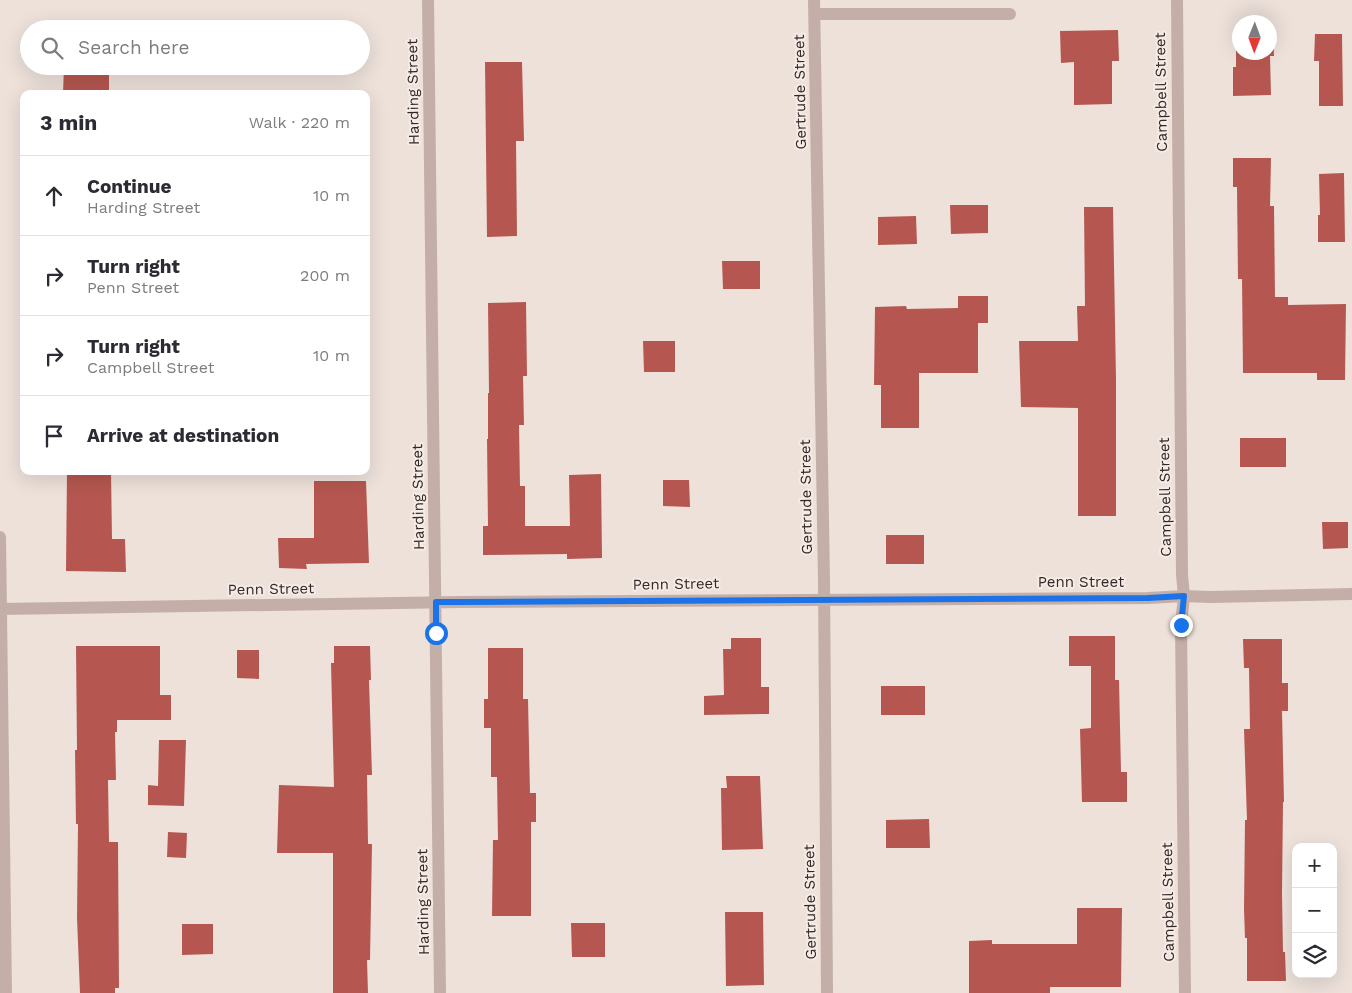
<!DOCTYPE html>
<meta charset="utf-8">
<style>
:root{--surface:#fff;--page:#f7f7f7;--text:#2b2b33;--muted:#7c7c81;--line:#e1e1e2}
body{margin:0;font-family:"Work Sans",sans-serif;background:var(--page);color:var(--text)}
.controls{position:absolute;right:15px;bottom:15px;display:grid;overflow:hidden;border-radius:10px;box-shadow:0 5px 20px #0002}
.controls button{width:45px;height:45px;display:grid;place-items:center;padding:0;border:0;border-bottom:1px solid var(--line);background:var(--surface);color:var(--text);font:25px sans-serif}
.compass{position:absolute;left:1232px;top:15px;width:45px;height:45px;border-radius:50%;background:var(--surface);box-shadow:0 5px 20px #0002;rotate:181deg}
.stop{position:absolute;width:15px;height:15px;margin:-11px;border:4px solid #1a73e8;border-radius:50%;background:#fff}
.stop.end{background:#1a73e8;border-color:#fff;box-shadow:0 1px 5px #0008}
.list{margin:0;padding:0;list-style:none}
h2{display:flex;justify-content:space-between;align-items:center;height:65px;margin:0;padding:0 20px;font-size:21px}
h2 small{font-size:16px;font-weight:400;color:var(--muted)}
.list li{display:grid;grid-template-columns:32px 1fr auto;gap:15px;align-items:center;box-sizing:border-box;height:80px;padding:0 20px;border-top:1px solid var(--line)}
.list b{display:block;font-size:19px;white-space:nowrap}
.list p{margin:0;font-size:16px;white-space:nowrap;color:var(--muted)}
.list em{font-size:16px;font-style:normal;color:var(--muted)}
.icon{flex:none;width:28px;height:28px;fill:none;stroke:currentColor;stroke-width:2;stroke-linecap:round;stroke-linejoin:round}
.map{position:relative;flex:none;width:1352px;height:993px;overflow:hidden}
.search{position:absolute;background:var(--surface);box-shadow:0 5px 20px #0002;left:20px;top:20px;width:350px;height:55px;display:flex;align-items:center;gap:12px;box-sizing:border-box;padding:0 18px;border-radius:28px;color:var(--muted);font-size:19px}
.panel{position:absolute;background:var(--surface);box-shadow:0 5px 20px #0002;left:20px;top:90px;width:350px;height:385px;border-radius:10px}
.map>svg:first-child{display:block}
.building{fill:#b55750}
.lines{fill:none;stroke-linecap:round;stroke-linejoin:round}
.minor{stroke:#c3afa7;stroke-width:12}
.route{stroke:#1a73e8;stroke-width:6}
.labels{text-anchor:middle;stroke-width:4;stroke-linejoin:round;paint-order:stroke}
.street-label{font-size:15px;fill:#312827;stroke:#f6ebe5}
</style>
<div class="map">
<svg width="1352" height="993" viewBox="0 0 1352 993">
<rect width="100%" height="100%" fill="#ede1da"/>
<path class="building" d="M 1270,27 L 1273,27 L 1274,56 L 1270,56 L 1271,95 L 1233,96 L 1233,67 L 1236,67 L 1236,28 L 1240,28 L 1240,52 L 1270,52 Z
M 1118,30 L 1119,61 L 1112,61 L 1112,104 L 1074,105 L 1074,62 L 1061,63 L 1060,31 Z
M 1315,34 L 1342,34 L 1343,106 L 1319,106 L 1319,61 L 1314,61 Z
M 485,62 L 522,62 L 524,141 L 516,141 L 517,236 L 487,237 Z
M 64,66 L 109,66 L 109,94 L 63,94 Z
M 1233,158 L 1271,158 L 1270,206 L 1274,206 L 1275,297 L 1288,297 L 1288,305 L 1346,304 L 1345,380 L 1317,380 L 1317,373 L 1243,373 L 1242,279 L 1238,279 L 1237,187 L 1233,187 Z
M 1344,173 L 1345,242 L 1318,242 L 1318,215 L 1320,215 L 1319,174 Z
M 950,205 L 988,205 L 988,233 L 951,234 Z
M 1084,207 L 1113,207 L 1116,380 L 1116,516 L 1078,516 L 1078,408 L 1021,407 L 1019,341 L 1078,341 L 1077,306 L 1085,306 Z
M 916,216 L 917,244 L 878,245 L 878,217 Z
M 722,261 L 760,261 L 760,289 L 723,289 Z
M 958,296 L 988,296 L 988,323 L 978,323 L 978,373 L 919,373 L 919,428 L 881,428 L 881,385 L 874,385 L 875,307 L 906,306 L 907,309 L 958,308 Z
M 526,302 L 527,376 L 523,376 L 524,425 L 519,425 L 520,486 L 525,486 L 525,526 L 570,526 L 569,475 L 601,474 L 602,558 L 567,559 L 567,554 L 483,555 L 483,526 L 488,526 L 487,439 L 488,439 L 488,393 L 489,393 L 488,303 Z
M 643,341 L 675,341 L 675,372 L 644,372 Z
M 1240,438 L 1286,438 L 1286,467 L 1240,467 Z
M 67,471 L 111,471 L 112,539 L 125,539 L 126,572 L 66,571 Z
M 663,480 L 689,480 L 690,507 L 663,506 Z
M 314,481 L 366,481 L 369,563 L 306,564 L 307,569 L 279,568 L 278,538 L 314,538 Z
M 1322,522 L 1348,522 L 1348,548 L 1323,549 Z
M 886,535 L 924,535 L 924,564 L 886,564 Z
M 1069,636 L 1115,636 L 1115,680 L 1119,680 L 1121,772 L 1127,772 L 1127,802 L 1082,802 L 1080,729 L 1091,728 L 1091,666 L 1069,666 Z
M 731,638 L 761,638 L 761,687 L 769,687 L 769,714 L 704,715 L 704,696 L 724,695 L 723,649 L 731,649 Z
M 1243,639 L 1282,639 L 1282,683 L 1288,683 L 1288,711 L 1282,711 L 1284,802 L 1283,802 L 1282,893 L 1283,952 L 1285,952 L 1286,981 L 1247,981 L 1247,938 L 1245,938 L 1244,909 L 1245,820 L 1247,820 L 1244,729 L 1250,729 L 1249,668 L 1244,668 Z
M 76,646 L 160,646 L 160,695 L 171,695 L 171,720 L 117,720 L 117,732 L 115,732 L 116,780 L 108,780 L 109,842 L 118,842 L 119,988 L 115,988 L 115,993 L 80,993 L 77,918 L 78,824 L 76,824 L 75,750 L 77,750 Z
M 334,646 L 370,646 L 371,680 L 369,680 L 372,775 L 367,775 L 368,844 L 372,844 L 370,960 L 367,960 L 368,993 L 333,993 L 333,853 L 277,853 L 279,785 L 334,787 L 331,663 L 334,663 Z
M 488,648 L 523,648 L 523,699 L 528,699 L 530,793 L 536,793 L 536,822 L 531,822 L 531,916 L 492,916 L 493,840 L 498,840 L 497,777 L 491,777 L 491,728 L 484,728 L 484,699 L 488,699 Z
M 237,650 L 259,650 L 259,679 L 237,678 Z
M 881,686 L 925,686 L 925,715 L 881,715 Z
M 159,740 L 186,740 L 184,806 L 148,805 L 148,785 L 158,786 Z
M 726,776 L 760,776 L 763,849 L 722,850 L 721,788 L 727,788 Z
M 929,819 L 930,848 L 886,848 L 886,820 Z
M 168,832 L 187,833 L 186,858 L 167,857 Z
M 1077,908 L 1122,908 L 1121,987 L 1050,987 L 1050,993 L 969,993 L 969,941 L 992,940 L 992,944 L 1077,944 Z
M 725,912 L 763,912 L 764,985 L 726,986 Z
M 571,923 L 605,923 L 605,957 L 572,957 Z
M 182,924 L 213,924 L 213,954 L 182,955 Z"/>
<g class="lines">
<path class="minor" d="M 428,0 L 440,993
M 814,0 L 824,579 L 827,993
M 1177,0 L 1182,575 L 1184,596 L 1181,625 L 1185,993
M 815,14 L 1010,14
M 0,537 L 6,993
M 0,609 L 460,602 L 1148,598 L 1184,596 L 1210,597 L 1352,594"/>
</g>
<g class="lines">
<path class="route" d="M 436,633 L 436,602 L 460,602 L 1148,598 L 1184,596 L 1181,625"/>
</g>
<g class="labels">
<g class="street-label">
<text transform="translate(413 92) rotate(-91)" y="5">Harding Street</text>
<text transform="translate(800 92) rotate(-91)" y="5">Gertrude Street</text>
<text transform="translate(1161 92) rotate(-91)" y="5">Campbell Street</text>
<text transform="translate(418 497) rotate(-91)" y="5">Harding Street</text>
<text transform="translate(806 497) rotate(-91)" y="5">Gertrude Street</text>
<text transform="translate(1165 497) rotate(-91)" y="5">Campbell Street</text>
<text x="1081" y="587">Penn Street</text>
<text transform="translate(676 584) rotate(-1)" y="5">Penn Street</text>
<text transform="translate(271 589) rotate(-1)" y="5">Penn Street</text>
<text transform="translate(423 902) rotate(-91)" y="5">Harding Street</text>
<text transform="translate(810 902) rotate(-91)" y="5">Gertrude Street</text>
<text transform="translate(1168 902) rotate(-91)" y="5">Campbell Street</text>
</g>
</g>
</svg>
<div class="controls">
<button>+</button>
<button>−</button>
<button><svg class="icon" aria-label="layers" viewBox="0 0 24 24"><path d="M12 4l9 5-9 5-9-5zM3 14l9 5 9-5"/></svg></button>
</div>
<svg class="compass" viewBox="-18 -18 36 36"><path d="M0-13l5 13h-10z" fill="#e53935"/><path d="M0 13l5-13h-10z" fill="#7c7c81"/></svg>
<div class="stop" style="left:436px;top:633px"></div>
<div class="stop end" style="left:1181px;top:625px"></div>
<div class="search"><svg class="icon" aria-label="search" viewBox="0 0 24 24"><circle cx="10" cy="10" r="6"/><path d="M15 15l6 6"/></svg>Search here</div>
<section class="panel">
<h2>3 min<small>Walk · 220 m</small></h2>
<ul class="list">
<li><svg class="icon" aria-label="ahead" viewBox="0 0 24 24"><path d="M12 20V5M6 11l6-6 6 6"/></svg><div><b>Continue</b><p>Harding Street</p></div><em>10 m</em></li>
<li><svg class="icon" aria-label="right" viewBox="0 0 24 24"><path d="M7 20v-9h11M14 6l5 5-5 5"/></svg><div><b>Turn right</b><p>Penn Street</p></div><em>200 m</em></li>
<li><svg class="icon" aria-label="right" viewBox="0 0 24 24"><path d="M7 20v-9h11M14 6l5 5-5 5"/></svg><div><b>Turn right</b><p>Campbell Street</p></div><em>10 m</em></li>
<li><svg class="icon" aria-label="arrive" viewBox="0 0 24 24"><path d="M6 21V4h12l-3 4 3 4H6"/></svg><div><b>Arrive at destination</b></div></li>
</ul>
</section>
</div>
